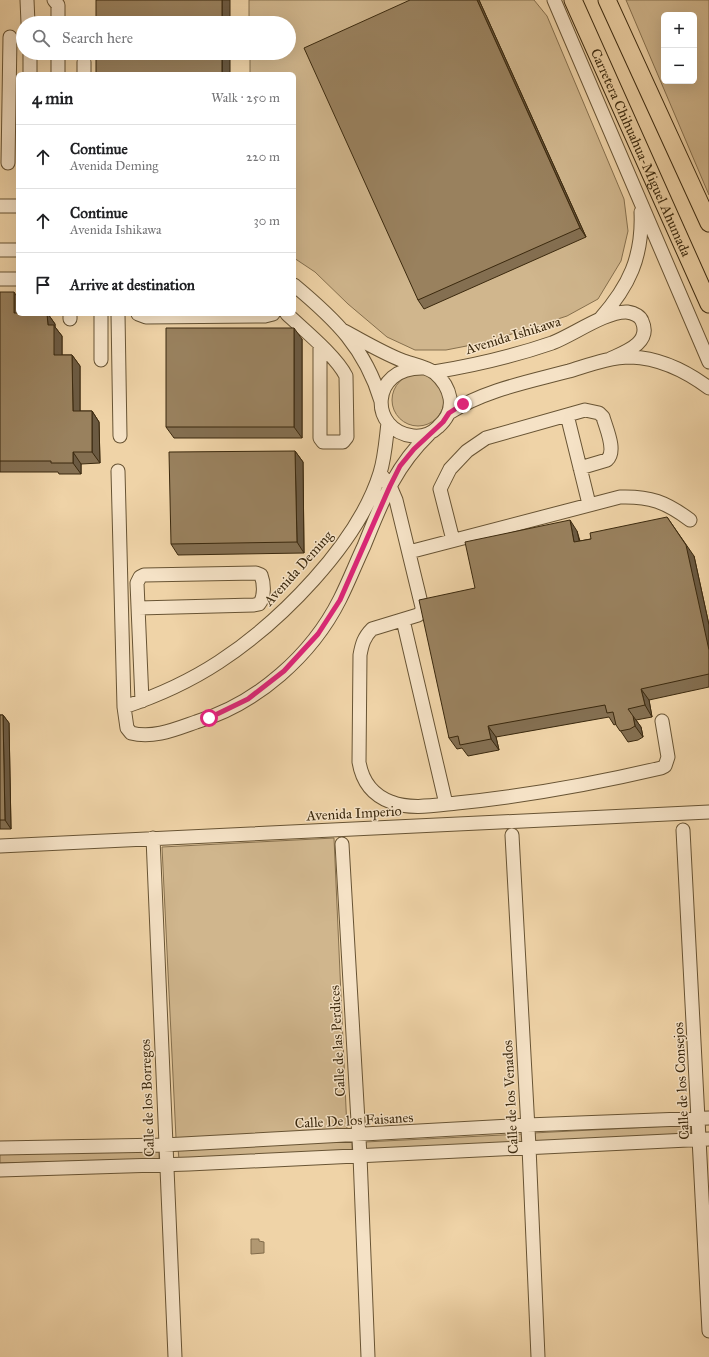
<!DOCTYPE html>
<meta charset="utf-8">
<style>
:root{--surface:#fff;--page:#f6f6f6;--text:#202124;--muted:#757577;--line:#e0e0e0}
body{margin:0;font-family:"IM FELL Great Primer",serif;background:var(--page);color:var(--text)}
.controls{position:absolute;right:12px;top:12px;display:grid;overflow:hidden;border-radius:6px;box-shadow:0 4px 16px #0002}
.controls button{width:36px;height:36px;display:grid;place-items:center;padding:0;border:0;border-bottom:1px solid var(--line);background:var(--surface);color:var(--text);font:20px sans-serif}
.stop{position:absolute;width:12px;height:12px;margin:-9px;border:3px solid #db2777;border-radius:50%;background:#fff}
.stop.end{background:#db2777;border-color:#fff;box-shadow:0 1px 4px #0008}
.list{margin:0;padding:0;list-style:none}
h2{display:flex;justify-content:space-between;align-items:center;height:52px;margin:0;padding:0 16px;font-size:17px}
h2 small{font-size:13px;font-weight:400;color:var(--muted)}
.list li{display:grid;grid-template-columns:26px 1fr auto;gap:12px;align-items:center;box-sizing:border-box;height:64px;padding:0 16px;border-top:1px solid var(--line)}
.list b{display:block;font-size:15px;white-space:nowrap}
.list p{margin:0;font-size:13px;white-space:nowrap;color:var(--muted)}
.list em{font-size:13px;font-style:normal;color:var(--muted)}
.icon{flex:none;width:22px;height:22px;fill:none;stroke:currentColor;stroke-width:2;stroke-linecap:round;stroke-linejoin:round}
.map{position:relative;flex:none;width:709px;height:1357px;overflow:hidden}
.search{position:absolute;background:var(--surface);box-shadow:0 4px 16px #0002;left:16px;top:16px;width:280px;height:44px;display:flex;align-items:center;gap:10px;box-sizing:border-box;padding:0 14px;border-radius:22px;color:var(--muted);font-size:15px}
.panel{position:absolute;background:var(--surface);box-shadow:0 4px 16px #0002;left:16px;top:72px;width:280px;height:244px;border-radius:6px}
.map>svg:first-child{display:block}
.green{fill:#d0b68d;stroke:#86704e;fill-rule:evenodd}
.water{fill:#b29973;stroke:#826c4b}
.lines{fill:none;stroke-linecap:round;stroke-linejoin:round}
.minor-casing{stroke:#685434;stroke-width:15}
.major-casing{stroke:#3b290e;stroke-width:19}
.minor{stroke:#f5e2c6;stroke-width:13}
.major{stroke:#efd3a7;stroke-width:17}
.wall{fill:#846f51;stroke:#3b290e}
.shaded-wall{fill:#6b5a42;stroke:#3b290e}
.building{fill:#99815e;stroke:#3b290e}
.route{stroke:#db2777;stroke-width:5}
.labels{text-anchor:middle;stroke-width:3;stroke-linejoin:round;paint-order:stroke}
.street-label{font-size:14px;fill:#3b290e;stroke:#f5e2c6}
</style>
<div class="map">
<svg width="709" height="1357" viewBox="0 0 709 1357">
<rect width="100%" height="100%" fill="#efd3a7"/>
<filter id="stains"><feTurbulence type="fractalNoise" baseFrequency=".005" numOctaves="4"/><feColorMatrix values="0 0 0 0 .2 0 0 0 0 .09 0 0 0 0 .02 0 0 0 .5 -.17"/></filter>
<radialGradient id="worn" r=".72"><stop offset=".6" stop-color="#630" stop-opacity="0"/><stop offset="1" stop-color="#630" stop-opacity=".3"/></radialGradient>
<path class="green" d="M 249,0 L 534,0 L 547,16 L 624,199 L 628,231 L 621,261 L 598,299 L 567,316 L 487,342 L 446,350 L 415,350 L 387,337 L 348,304 L 315,272 L 294,258 L 294,74 L 250,74 L 250,53 L 289,53 L 289,23 L 249,23 Z
M 626,0 L 709,0 L 709,195 ZM 664,15 L 694,15 L 694,81 L 664,81 Z
M392 400a26 26 0 1 1 52 0a26 26 0 1 1-52 0Z
M 334,838 L 347,1130 L 176,1138 L 162,847 Z
M 690,1125 L 691,1134 L 533,1142 L 533,1133 Z
M 522,1134 L 523,1143 L 365,1151 L 365,1142 Z
M 352,1140 L 352,1152 L 179,1160 L 178,1148 Z
M 159,1151 L 159,1159 L 0,1163 L 0,1154 Z"/>
<path class="water" d="M 251,1239 L 259,1239 L 259,1241 L 264,1242 L 264,1253 L 251,1254 Z"/>
<g class="lines">
<defs>
<path id="minor" d="M 27,0 L 28,23
M 54,0 L 58,5 L 58,23
M 554,0 L 709,362
M 58,53 L 58,74
M 84,62 L 84,74
M 30,74 L 30,53
M 8,163 L 10,37
M 0,206 L 18,206
M 0,250 L 18,250
M 0,279 L 18,279
M 294,285 C 336,320 365,348 381,401
M 70,314 L 70,319
M 118,314 L 120,436
M 138,314 L 146,317 L 265,316 L 273,314
M 287,314 C 304,330 336,356 346,376 L 347,437 L 343,442 L 323,442 L 320,438 L 320,346
M 600,319 C 629,286 643,257 641,212
M 344,331 C 363,341 381,352 401,360 C 411,364 425,366 435,373 C 443,380 448,387 450,398 C 452,410 446,420 438,427 C 431,434 422,437 413,436 C 369,431 369,367 423,368
M 101,360 L 101,314
M 434,372 C 471,366 517,355 552,343 C 573,335 606,311 627,312 C 633,313 640,316 642,321 C 652,343 625,352 610,359
M 449,413 C 485,390 528,382 569,371 C 589,365 610,357 631,357 C 660,358 686,371 709,388
M 567,415 L 589,504
M 118,471 L 124,707 L 127,728 L 131,733 C 153,739 176,729 196,722 C 257,704 312,655 340,599 C 349,581 356,563 364,546 C 382,502 394,468 429,434
M 380,473 L 390,486 L 396,500 L 422,607 L 422,611 L 418,615 L 372,629 C 364,637 362,644 360,655 L 359,762 C 362,780 372,795 391,802 C 410,810 437,805 457,803 C 526,796 593,784 661,768 L 665,766 L 668,757 L 662,721
M 453,540 L 440,489 L 450,469 L 467,451 L 486,438 L 585,410 L 599,413 L 603,417 C 606,428 617,451 607,460 L 580,468
M 409,552 L 620,497 C 650,496 666,502 690,520
M 138,608 L 254,605 L 259,604 C 265,597 264,583 261,575 L 256,573 L 144,575 L 140,577 L 137,583 L 142,701
M 403,620 L 446,804
M 124,707 C 157,696 190,681 219,662 C 280,622 358,544 380,473 C 385,457 386,439 388,423
M 683,830 L 709,1331
M 512,835 L 529,1147 L 538,1357
M 153,838 L 175,1357
M 342,844 L 360,1156 L 368,1357
M 0,846 L 709,812
M 0,1148 L 164,1145 L 527,1125 L 709,1118
M 0,1170 L 189,1164 L 709,1139"/>
<g id="major">
<path id="s1" d="M 573,0 L 709,304"/>
<path d="M 607,0 L 709,223"/>
</g>
</defs>
<use href="#minor" class="minor-casing"/>
<use href="#major" class="major-casing"/>
<use href="#minor" class="minor"/>
<use href="#major" class="major"/>
</g>
<path class="wall" d="M 410,0 L 479,0 L 586,237 L 424,309 L 418,300 Z
M 0,292 L 18,314 L 48,314 L 55,324 L 55,327 L 62,336 L 62,355 L 72,355 L 80,366 L 80,411 L 92,411 L 99,422 L 100,463 L 81,464 L 81,474 L 59,474 L 58,472 L 0,472 Z
M 302,339 L 302,438 L 174,438 L 166,427 Z
M 295,451 L 303,462 L 304,553 L 178,555 L 171,544 Z
M 577,531 L 580,541 L 591,539 L 694,556 L 709,625 L 709,687 L 649,700 L 652,717 L 636,720 L 641,727 L 643,737 L 638,740 L 628,742 L 616,724 L 614,725 L 609,717 L 496,737 L 499,750 L 468,756 L 462,748 L 457,749 L 449,738 L 475,588 Z
M 0,715 L 3,715 L 9,723 L 11,829 L 0,829 Z"/>
<path class="shaded-wall" d="M 222,0 L 230,0 L 230,23 L 222,23 Z
M 477,0 L 479,0 L 586,237 L 580,228 Z
M 222,53 L 230,53 L 230,74 L 222,74 Z
M 14,292 L 18,298 L 18,314 L 14,313 Z
M 47,314 L 48,314 L 55,324 L 55,327 L 62,336 L 62,366 L 54,355 L 48,325 Z
M 294,328 L 302,339 L 302,438 L 294,427 Z
M 72,355 L 80,366 L 80,422 L 73,411 Z
M 92,411 L 99,422 L 100,463 L 92,452 Z
M 295,451 L 303,462 L 304,553 L 297,542 Z
M 73,452 L 81,464 L 81,474 L 73,463 Z
M 667,517 L 694,556 L 709,625 L 709,650 Z
M 570,520 L 577,531 L 582,553 L 574,542 Z
M 641,689 L 649,700 L 652,717 L 645,705 Z
M 3,715 L 9,723 L 11,829 L 5,820 Z
M 633,716 L 641,727 L 643,737 L 635,726 Z
M 488,726 L 496,737 L 499,750 L 491,739 Z"/>
<path class="building" d="M 96,0 L 222,0 L 222,23 L 96,23 Z
M 410,0 L 477,0 L 580,228 L 418,300 L 304,48 Z
M 96,53 L 222,53 L 222,74 L 96,74 Z
M 0,292 L 14,292 L 14,313 L 18,313 L 18,314 L 47,314 L 48,325 L 54,325 L 54,355 L 72,355 L 73,411 L 92,411 L 92,452 L 73,452 L 73,463 L 51,463 L 51,461 L 0,461 Z
M 166,328 L 294,328 L 294,427 L 166,427 Z
M 295,451 L 297,542 L 171,544 L 169,452 Z
M 667,517 L 686,545 L 709,650 L 709,674 L 641,689 L 645,705 L 628,709 L 633,716 L 635,726 L 630,729 L 620,731 L 616,725 L 613,712 L 607,713 L 605,705 L 488,726 L 491,739 L 460,745 L 458,736 L 449,738 L 419,600 L 475,588 L 465,542 L 570,520 L 574,542 L 591,539 L 590,533 Z
M 0,715 L 3,715 L 5,820 L 0,820 Z"/>
<g class="lines">
<path class="route" d="M 209,718 L 248,699 L 284,671 L 318,634 L 340,600 L 390,486 L 400,466 L 414,449 L 443,422 L 449,413 L 463,404"/>
</g>
<g class="labels">
<g class="street-label">
<text dy="5" stroke="none"><textPath href="#s1" startOffset="167">Carretera Chihuahua-Miguel Ahumada</textPath></text>
<text transform="translate(513 335) rotate(-17)" y="5">Avenida Ishikawa</text>
<text transform="translate(298 568) rotate(-48)" y="5">Avenida Deming</text>
<text transform="translate(354 813) rotate(-3)" y="5">Avenida Imperio</text>
<text transform="translate(337 1041) rotate(-93)" y="5">Calle de las Perdices</text>
<text transform="translate(681 1081) rotate(-93)" y="5">Calle de los Consejos</text>
<text transform="translate(510 1097) rotate(-93)" y="5">Calle de los Venados</text>
<text transform="translate(147 1098) rotate(-92)" y="5">Calle de los Borregos</text>
<text transform="translate(354 1120) rotate(-3)" y="5">Calle De los Faisanes</text>
</g>
</g>
<rect width="100%" height="100%" filter="url(#stains)"/>
<rect width="100%" height="100%" fill="url(#worn)"/>
</svg>
<div class="controls">
<button>+</button>
<button>−</button>
</div>
<div class="stop" style="left:209px;top:718px"></div>
<div class="stop end" style="left:463px;top:404px"></div>
<div class="search"><svg class="icon" aria-label="search" viewBox="0 0 24 24"><circle cx="10" cy="10" r="6"/><path d="M15 15l6 6"/></svg>Search here</div>
<section class="panel">
<h2>4 min<small>Walk · 250 m</small></h2>
<ul class="list">
<li><svg class="icon" aria-label="ahead" viewBox="0 0 24 24"><path d="M12 20V5M6 11l6-6 6 6"/></svg><div><b>Continue</b><p>Avenida Deming</p></div><em>220 m</em></li>
<li><svg class="icon" aria-label="ahead" viewBox="0 0 24 24"><path d="M12 20V5M6 11l6-6 6 6"/></svg><div><b>Continue</b><p>Avenida Ishikawa</p></div><em>30 m</em></li>
<li><svg class="icon" aria-label="arrive" viewBox="0 0 24 24"><path d="M6 21V4h12l-3 4 3 4H6"/></svg><div><b>Arrive at destination</b></div></li>
</ul>
</section>
</div>
